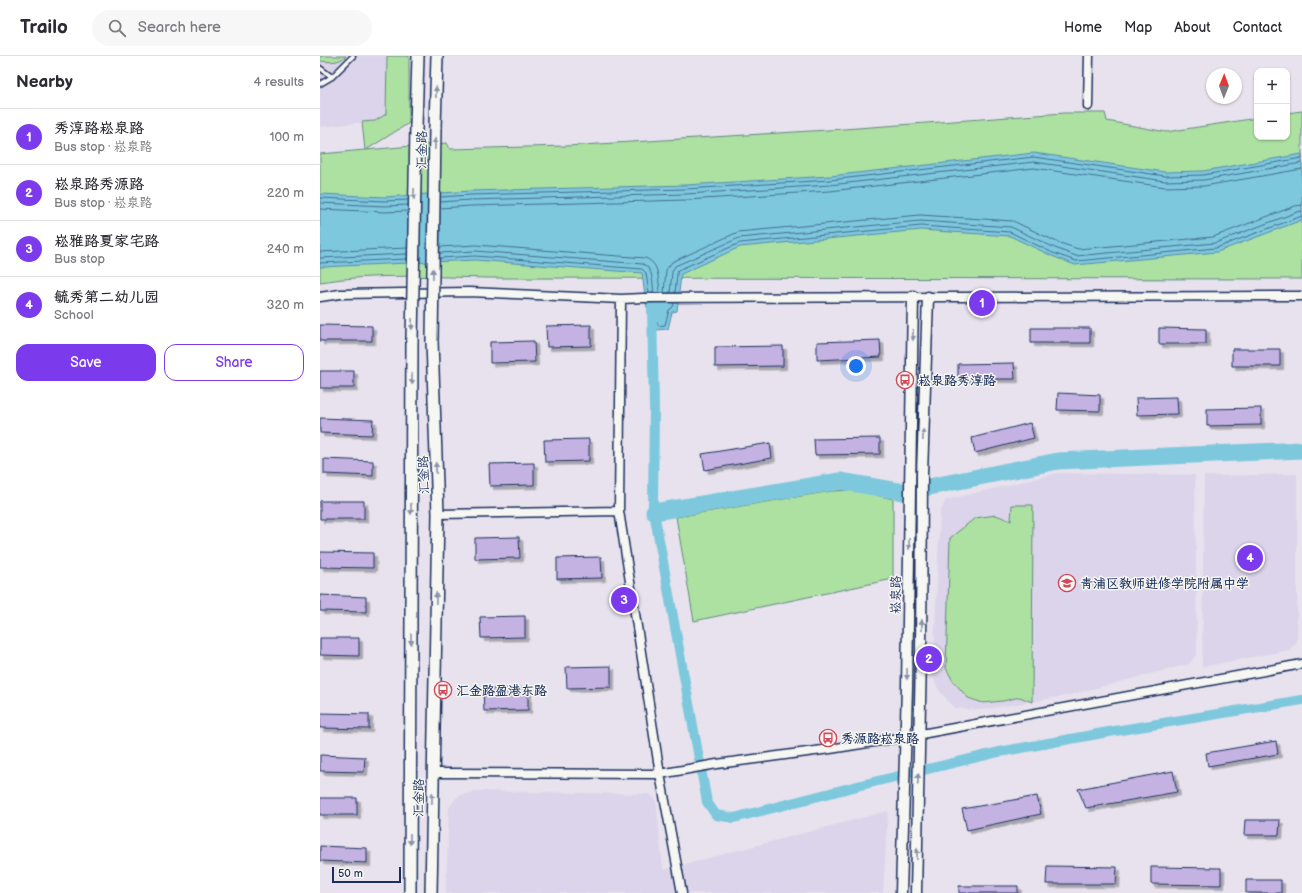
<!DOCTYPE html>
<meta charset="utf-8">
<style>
:root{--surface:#fff;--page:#f7f7f7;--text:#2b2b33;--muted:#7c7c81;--line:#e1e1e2;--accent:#7c3aed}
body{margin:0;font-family:"Balsamiq Sans","LXGW WenKai TC",sans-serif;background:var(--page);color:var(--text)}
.controls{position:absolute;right:12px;top:12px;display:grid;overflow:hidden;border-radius:8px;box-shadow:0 1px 3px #0004}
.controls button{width:36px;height:36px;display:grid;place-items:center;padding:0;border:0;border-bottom:1px solid var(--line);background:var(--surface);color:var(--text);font:20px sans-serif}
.compass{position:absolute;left:886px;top:12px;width:36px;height:36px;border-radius:50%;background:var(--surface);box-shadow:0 1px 3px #0004;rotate:1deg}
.scale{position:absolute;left:12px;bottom:10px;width:69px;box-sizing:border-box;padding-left:4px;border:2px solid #1b2f5e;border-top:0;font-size:11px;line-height:14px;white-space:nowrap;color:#1b2f5e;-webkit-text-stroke:3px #f6f6f2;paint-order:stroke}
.you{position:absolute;left:536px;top:310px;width:14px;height:14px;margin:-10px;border:3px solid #fff;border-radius:50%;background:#1a73e8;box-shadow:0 0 0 6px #1a73e833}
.badge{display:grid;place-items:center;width:26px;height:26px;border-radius:50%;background:var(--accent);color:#fff;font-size:13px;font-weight:700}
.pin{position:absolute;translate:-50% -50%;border:2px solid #fff;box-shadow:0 1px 4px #0006}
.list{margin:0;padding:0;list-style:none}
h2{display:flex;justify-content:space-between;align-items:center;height:52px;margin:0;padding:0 16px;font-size:17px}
h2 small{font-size:13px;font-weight:400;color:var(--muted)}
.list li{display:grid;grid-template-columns:26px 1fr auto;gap:12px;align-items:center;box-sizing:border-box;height:56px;padding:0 16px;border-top:1px solid var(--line)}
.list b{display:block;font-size:15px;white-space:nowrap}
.list p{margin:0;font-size:13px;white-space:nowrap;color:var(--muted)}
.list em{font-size:13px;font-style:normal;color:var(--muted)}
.actions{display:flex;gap:8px;padding:12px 16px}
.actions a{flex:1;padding:9px 0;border:1px solid var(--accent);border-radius:12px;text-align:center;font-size:14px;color:var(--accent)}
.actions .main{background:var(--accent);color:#fff}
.icon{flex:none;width:22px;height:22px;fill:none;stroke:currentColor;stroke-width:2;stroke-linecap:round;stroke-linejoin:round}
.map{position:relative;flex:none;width:982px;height:837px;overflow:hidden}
header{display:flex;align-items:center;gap:24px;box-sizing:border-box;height:56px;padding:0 20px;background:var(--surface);border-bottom:1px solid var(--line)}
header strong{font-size:19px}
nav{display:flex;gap:22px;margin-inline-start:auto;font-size:14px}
.search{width:280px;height:36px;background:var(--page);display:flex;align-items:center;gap:10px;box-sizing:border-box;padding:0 14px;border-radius:22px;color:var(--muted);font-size:15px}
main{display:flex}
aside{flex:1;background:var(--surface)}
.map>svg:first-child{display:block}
.built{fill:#dcd4ea}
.green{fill:#ade1a2;stroke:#648880}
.water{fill:#7ec8de;stroke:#568bab}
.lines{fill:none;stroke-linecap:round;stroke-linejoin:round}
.shore{stroke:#436c91;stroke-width:1}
.canal{stroke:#7ec8de;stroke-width:10}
.river{stroke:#7ec8de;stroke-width:17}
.building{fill:#c4b2e2;stroke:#1b2f5e;filter:url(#shadow)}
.service-casing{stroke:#1b2f5e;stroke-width:7}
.minor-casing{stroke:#1b2f5e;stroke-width:11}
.tertiary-casing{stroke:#1b2f5e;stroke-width:13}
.secondary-casing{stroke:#1b2f5e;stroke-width:14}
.service{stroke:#f6f6f2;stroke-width:4}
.minor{stroke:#f6f6f2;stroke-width:8}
.tertiary{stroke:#f6f6f2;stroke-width:10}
.secondary{stroke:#f6f6f2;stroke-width:11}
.secondary-bridge-casing{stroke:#1b2f5e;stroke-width:14;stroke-linecap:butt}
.secondary-bridge{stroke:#f6f6f2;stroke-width:11}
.oneway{fill:#8892a8}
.labels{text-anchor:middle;stroke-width:3;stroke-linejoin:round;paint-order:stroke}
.street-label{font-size:13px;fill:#1b2f5e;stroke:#f6f6f2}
.poi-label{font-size:13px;font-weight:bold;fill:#1b2f5e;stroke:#f6f6f2;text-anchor:start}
</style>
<header>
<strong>Trailo</strong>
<div class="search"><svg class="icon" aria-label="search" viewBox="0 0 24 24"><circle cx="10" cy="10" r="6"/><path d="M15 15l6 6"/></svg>Search here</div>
<nav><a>Home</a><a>Map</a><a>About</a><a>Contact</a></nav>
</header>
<main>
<aside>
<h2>Nearby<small>4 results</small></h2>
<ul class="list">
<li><span class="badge">1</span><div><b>秀淳路崧泉路</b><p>Bus stop · 崧泉路</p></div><em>100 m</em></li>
<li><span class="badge">2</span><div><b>崧泉路秀源路</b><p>Bus stop · 崧泉路</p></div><em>220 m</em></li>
<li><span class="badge">3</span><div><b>崧雅路夏家宅路</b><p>Bus stop</p></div><em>240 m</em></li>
<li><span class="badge">4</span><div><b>毓秀第二幼儿园</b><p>School</p></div><em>320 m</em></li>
</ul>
<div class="actions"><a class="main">Save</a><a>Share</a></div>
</aside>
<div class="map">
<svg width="982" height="837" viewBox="0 0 982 837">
<defs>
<filter id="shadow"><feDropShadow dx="3.5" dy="3.5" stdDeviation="0" flood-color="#0004"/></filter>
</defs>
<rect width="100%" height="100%" fill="#e7e2ed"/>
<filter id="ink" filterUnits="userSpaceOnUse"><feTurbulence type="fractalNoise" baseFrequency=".025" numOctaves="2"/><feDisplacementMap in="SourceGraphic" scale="8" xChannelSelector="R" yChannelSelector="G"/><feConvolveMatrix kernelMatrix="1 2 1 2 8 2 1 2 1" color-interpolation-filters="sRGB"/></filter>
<g filter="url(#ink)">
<path class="built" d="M 0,0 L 67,0 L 66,58 L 55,65 L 0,71 Z
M 738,417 L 875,419 L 877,598 L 869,608 L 745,640 L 660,654 L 634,652 L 618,633 L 613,620 L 620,456 L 626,444 Z
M 977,418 L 977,585 L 969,594 L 882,611 L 884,420 Z
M 159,735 L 330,738 L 336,745 L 343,814 L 568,755 L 563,837 L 126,837 L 129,752 L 136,742 L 141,739 Z"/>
<path class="green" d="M 0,0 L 26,0 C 19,7 9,6 0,5 Z
M 67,0 L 89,0 L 89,67 L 46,94 L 127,87 L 130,93 L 246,90 L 524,73 L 744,57 L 785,57 L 787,65 L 846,76 L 937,62 L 937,81 L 967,81 L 967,57 L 982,55 L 982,223 L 168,222 C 112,221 56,217 0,226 L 0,98 L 45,94 L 42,66 L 55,65 L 66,58 Z
M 534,434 L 573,443 L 573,523 L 374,565 L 356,461 L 512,435 Z
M 692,449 L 713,449 L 712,646 L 700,641 L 683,645 L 663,647 L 648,642 L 633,625 L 626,612 L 630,482 L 655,462 L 676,459 L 691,465 Z"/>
<path class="water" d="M 714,97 L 845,116 L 883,115 L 982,98 L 982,164 L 897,196 L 799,205 L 755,209 L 732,200 L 690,180 L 601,174 L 420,191 L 361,218 L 357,255 L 352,256 L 348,273 L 335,274 L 326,248 L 322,217 L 155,204 L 0,211 L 0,138 L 65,141 L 150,135 L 366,129 L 510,120 Z"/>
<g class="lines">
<path class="shore" d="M 121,141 L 150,139 L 366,133 L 510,124 L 714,101 L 845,120 L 883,119 L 982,102
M 0,142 L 65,145 L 88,144
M 120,146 L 150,144 L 366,138 L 510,129 L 714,106 L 845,125 L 884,124 L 982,107
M 0,147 L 65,150 L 88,149
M 120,152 L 151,150 L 367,144 L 510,135 L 714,112 L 845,131 L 884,130 L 982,113
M 0,153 L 65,156 L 88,155
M 120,191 L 156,189 L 325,202 C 340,207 338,224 340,237
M 0,196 L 87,192
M 120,197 L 155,195 L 323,208 C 334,213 332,227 334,237
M 0,202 L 87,198
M 120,202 L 155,200 L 322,213 L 326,217 L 329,237
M 0,207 L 87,203
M 344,237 L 346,214 L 352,206 L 418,176 L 600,159 L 693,165 L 737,186 L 758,193 L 893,181 L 975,150 L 982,149
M 350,237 L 352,216 L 355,210 L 419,182 L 600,165 L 691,171 L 735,192 L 756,200 L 798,196 L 895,187 L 977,156 L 982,155
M 355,237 L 357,218 L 358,214 L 420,187 L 601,170 L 690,176 L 733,197 L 756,205 L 799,201 L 896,192 L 982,160
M 330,247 L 338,268 L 339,270 L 345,269 L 349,254 L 353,251 L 354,247"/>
<path class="canal" d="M 332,252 L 334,351 L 333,451 L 387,746 L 396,759 L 414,762 L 541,729 L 679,696 L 783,677 L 982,644"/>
<path class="river" d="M 334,456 L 520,425 L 584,436 L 738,405 L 982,394"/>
</g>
<path class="building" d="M 0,269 L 52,270 L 52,285 L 0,285 Z
M 271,269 L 271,290 L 227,291 L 226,270 Z
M 711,272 L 770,272 L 770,287 L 711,287 Z
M 839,272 L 886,273 L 886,288 L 839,288 Z
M 560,284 L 561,301 L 497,304 L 497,286 Z
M 214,285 L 215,306 L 170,307 L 170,286 Z
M 463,290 L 463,310 L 395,311 L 395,291 Z
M 912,293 L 960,293 L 960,310 L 912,310 Z
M 694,307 L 695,323 L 638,323 L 638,308 Z
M 0,315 L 34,315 L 34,332 L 0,332 Z
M 738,337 L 780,339 L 780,355 L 737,354 Z
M 857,341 L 858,358 L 817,359 L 816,342 Z
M 941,352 L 941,369 L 887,370 L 887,353 Z
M 0,362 L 53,364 L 52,379 L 0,377 Z
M 710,367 L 714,382 L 655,397 L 652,382 Z
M 560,382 L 560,398 L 495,399 L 494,383 Z
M 269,383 L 269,405 L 225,406 L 224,384 Z
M 450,387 L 452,402 L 385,414 L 382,398 Z
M 4,403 L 53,405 L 53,420 L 4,418 Z
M 214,407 L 214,429 L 170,430 L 169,408 Z
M 0,445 L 44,445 L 44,463 L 0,463 Z
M 199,481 L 200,502 L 155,503 L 155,482 Z
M 0,496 L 53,497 L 53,512 L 0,511 Z
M 281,501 L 282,522 L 237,523 L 237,502 Z
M 0,539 L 46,541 L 46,556 L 0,555 Z
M 205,560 L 205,581 L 161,582 L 160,561 Z
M 0,582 L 39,582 L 39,600 L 0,599 Z
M 291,610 L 291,631 L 247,632 L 246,611 Z
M 208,632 L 208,654 L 164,655 L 163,633 Z
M 0,657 L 49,658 L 49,673 L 0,672 Z
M 956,685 L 958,698 L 888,710 L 886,697 Z
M 0,699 L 45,701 L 44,716 L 0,715 Z
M 853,715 L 857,736 L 766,752 L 758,733 Z
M 717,740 L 721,758 L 647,774 L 642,753 Z
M 0,742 L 37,742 L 37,759 L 0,759 Z
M 925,764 L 960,764 L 959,779 L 924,779 Z
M 0,790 L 47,792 L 47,807 L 0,805 Z
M 727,810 L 797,811 L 796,828 L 726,828 Z
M 831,811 L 901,812 L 901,829 L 831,828 Z
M 926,824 L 961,824 L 961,837 L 926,837 Z
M 639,830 L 698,830 L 698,837 L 639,837 Z"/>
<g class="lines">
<defs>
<path id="service" d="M 0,12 L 12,21
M 0,28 L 12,21 L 33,0"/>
<path id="minor" d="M 768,50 L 769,0
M 0,241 L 20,238 L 149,236 L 301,243 L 323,242 L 982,240
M 301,243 L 299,455 L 340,718 L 362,837
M 118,458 L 299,455
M 113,717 L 340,718 L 397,708 L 510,693 L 585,681 L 982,608"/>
<path id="tertiary" d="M 581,837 L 587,631 L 593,240
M 596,837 L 601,600 L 602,418 L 608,241"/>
<path id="secondary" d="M 96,71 L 98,0
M 115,72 L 117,0
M 90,837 L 92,284
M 111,837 L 118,458 L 112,285"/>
</defs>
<use href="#service" class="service-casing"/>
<use href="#minor" class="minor-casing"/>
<use href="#tertiary" class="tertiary-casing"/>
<use href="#secondary" class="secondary-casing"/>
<use href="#service" class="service"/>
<use href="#minor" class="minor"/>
<use href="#tertiary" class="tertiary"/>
<use href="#secondary" class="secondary"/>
<defs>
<path id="secondary-bridge" d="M 92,284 L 96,71
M 112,285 L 115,72"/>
</defs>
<use href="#secondary-bridge" class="secondary-bridge-casing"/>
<use href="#secondary-bridge" class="secondary-bridge"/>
</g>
<defs><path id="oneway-solid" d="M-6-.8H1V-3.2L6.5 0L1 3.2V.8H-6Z"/></defs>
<g class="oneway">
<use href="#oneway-solid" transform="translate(116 36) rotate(-89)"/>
<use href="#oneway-solid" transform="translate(115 88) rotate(-89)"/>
<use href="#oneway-solid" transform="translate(94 138) rotate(91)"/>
<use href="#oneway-solid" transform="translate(113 218) rotate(-89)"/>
<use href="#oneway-solid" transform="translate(92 268) rotate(91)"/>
<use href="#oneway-solid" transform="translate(593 279) rotate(91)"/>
<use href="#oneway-solid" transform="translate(92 323) rotate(90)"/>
<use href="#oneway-solid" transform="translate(603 379) rotate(-89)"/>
<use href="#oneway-solid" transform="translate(116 412) rotate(-92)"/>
<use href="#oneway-solid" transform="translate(91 453) rotate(90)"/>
<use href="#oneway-solid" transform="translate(589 488) rotate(91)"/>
<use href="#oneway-solid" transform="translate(116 542) rotate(-89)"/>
<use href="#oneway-solid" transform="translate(602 569) rotate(-90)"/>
<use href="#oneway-solid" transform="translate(91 583) rotate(90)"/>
<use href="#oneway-solid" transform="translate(587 618) rotate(91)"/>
<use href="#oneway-solid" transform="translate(598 723) rotate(-88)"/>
<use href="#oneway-solid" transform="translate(112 742) rotate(-89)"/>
<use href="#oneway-solid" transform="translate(90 783) rotate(90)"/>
<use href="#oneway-solid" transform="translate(597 798) rotate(-89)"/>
</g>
</g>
<defs>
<symbol id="bus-ring" viewBox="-11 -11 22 22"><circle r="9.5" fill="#f6f6f2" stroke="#d1495b" stroke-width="1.5"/><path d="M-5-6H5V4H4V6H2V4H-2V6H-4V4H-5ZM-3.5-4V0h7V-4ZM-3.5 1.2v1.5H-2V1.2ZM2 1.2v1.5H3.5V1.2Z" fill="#d1495b"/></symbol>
<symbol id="school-ring" viewBox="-11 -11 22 22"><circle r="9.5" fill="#f6f6f2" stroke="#d1495b" stroke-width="1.5"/><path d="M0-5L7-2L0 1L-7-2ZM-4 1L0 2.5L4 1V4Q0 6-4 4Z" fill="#d1495b"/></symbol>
</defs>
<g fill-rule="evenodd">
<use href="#bus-ring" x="575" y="314" width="20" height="20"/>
<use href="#school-ring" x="737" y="517" width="20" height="20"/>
<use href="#bus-ring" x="113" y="624" width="20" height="20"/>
<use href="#bus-ring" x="498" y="672" width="20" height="20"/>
</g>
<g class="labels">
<g class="street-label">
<text transform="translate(101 94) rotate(-89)" y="5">汇金路</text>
<text transform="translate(103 419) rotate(-92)" y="5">汇金路</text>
<text transform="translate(575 539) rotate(-89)" y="5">崧泉路</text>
<text transform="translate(98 742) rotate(-89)" y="5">汇金路</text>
</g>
<g class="poi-label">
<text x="598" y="329">崧泉路秀淳路</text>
<text x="760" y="532">青浦区教师进修学院附属中学</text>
<text x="136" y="639">汇金路盈港东路</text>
<text x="521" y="687">秀源路崧泉路</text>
</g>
</g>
</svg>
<div class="controls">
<button>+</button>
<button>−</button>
</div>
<svg class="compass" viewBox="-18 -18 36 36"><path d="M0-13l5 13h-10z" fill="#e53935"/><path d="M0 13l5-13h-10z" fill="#7c7c81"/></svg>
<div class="scale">50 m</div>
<div class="you"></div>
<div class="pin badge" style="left:662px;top:247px">1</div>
<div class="pin badge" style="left:609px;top:603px">2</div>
<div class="pin badge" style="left:304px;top:544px">3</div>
<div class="pin badge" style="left:930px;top:502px">4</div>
</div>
</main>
